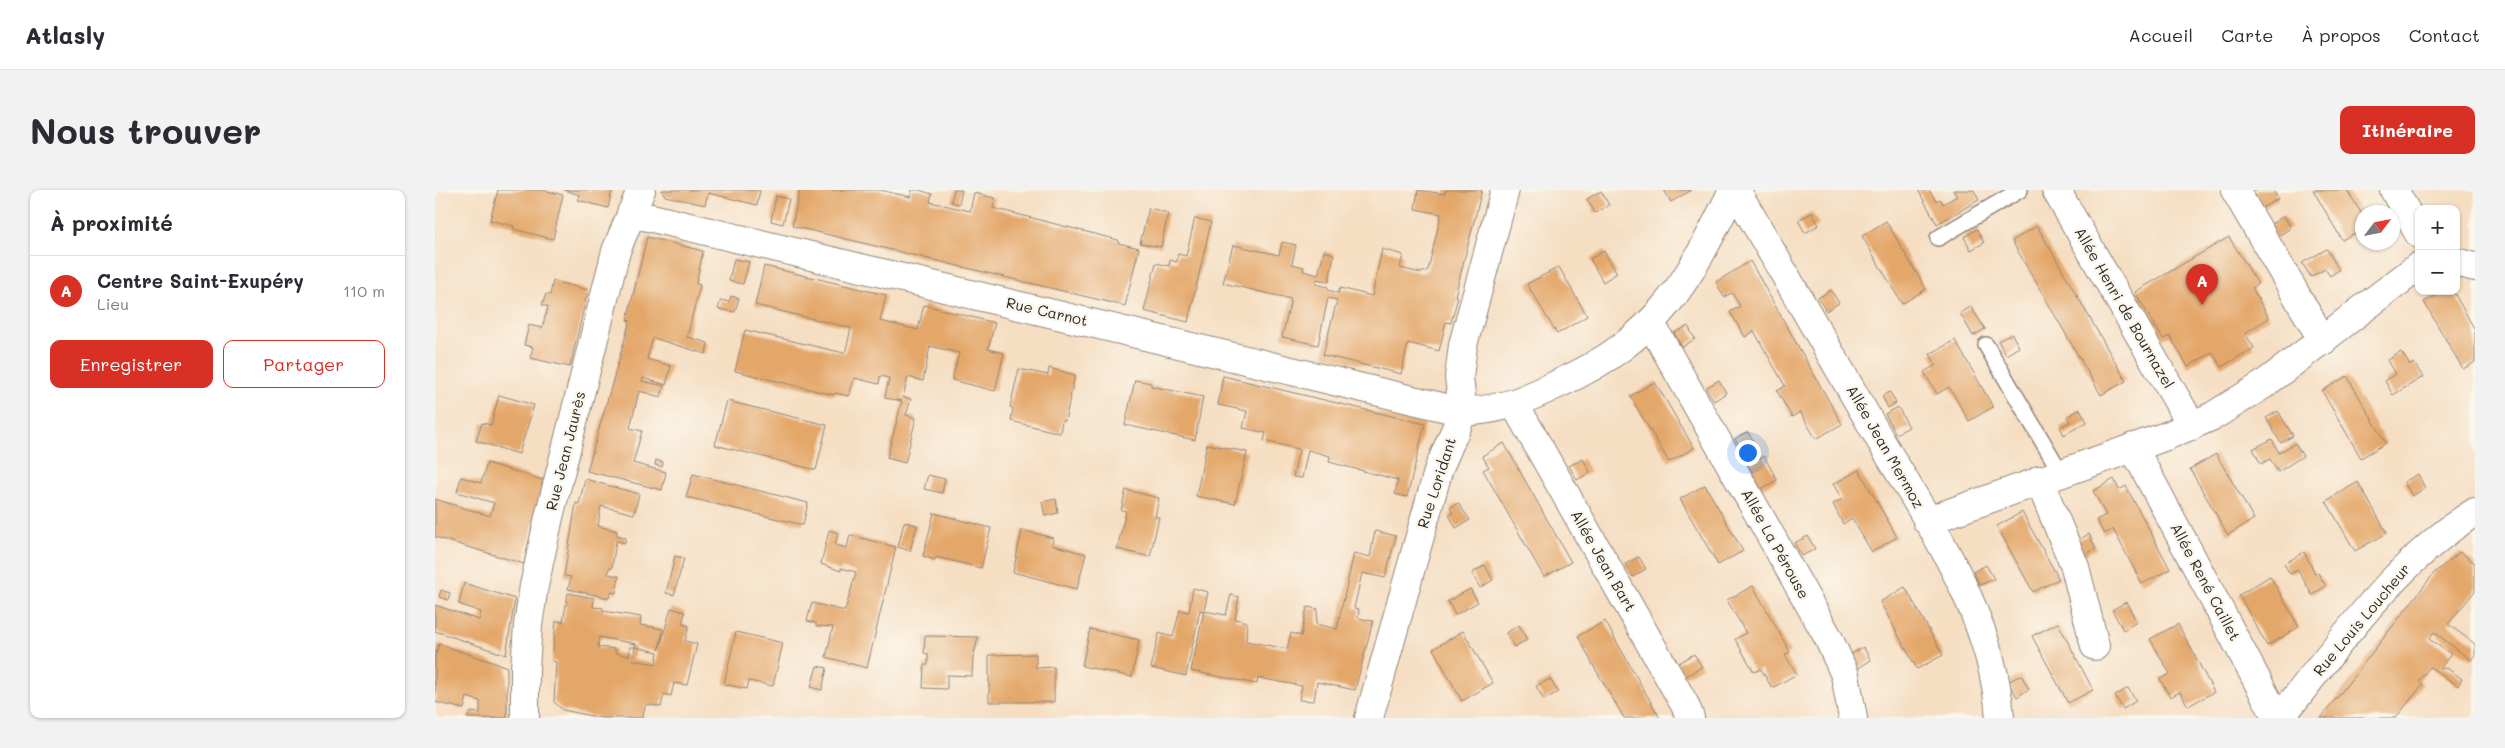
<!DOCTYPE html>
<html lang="fr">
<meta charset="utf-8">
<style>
:root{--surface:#fff;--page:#f2f2f3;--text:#2b2b33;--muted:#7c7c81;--line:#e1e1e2;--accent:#d93025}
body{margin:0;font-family:Mali,sans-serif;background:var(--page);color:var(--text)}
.controls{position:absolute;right:15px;top:15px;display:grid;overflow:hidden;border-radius:10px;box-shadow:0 1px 4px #0004}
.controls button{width:45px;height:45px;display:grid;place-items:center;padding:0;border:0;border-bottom:1px solid var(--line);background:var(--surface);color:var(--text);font:25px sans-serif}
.compass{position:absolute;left:1920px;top:15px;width:45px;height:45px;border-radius:50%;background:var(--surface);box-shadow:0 1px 4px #0004;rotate:58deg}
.you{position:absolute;left:1312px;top:262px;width:18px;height:18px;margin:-12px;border:4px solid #fff;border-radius:50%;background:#1a73e8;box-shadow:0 0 0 8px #1a73e833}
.badge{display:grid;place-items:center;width:32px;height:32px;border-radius:50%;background:var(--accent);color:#fff;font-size:16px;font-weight:700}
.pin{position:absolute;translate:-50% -41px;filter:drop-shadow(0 1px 2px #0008)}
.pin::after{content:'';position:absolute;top:26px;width:18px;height:15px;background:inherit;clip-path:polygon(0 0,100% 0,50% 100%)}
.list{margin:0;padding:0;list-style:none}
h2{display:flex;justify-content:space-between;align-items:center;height:65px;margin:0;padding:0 20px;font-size:21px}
h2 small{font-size:16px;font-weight:400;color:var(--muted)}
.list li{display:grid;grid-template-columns:32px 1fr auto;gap:15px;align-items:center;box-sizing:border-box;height:70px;padding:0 20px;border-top:1px solid var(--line)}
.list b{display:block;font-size:19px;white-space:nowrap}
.list p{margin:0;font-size:16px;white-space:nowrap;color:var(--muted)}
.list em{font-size:16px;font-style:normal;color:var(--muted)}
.actions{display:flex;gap:10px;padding:15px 20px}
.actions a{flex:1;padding:11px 0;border:1px solid var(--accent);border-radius:10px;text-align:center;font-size:18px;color:var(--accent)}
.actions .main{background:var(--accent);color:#fff}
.map{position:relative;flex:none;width:2040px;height:528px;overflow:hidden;border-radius:10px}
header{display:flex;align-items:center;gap:30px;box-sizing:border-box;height:70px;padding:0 25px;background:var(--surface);border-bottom:1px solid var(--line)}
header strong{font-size:24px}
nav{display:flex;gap:28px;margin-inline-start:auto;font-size:18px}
.intro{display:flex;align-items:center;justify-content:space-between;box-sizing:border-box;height:120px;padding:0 30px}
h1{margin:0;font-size:35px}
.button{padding:12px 22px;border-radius:10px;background:var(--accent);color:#fff;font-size:18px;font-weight:700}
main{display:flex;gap:30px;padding:0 30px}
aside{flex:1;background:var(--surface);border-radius:10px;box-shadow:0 1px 4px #0004}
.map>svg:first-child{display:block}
.building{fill:#e4a76b;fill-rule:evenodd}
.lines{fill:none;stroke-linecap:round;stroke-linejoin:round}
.service-casing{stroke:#908476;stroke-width:18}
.minor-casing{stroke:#908476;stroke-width:30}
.service{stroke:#fff;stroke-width:15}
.minor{stroke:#fff;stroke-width:28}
.labels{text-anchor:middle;stroke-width:5;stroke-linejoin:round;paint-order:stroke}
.street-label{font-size:15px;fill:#2b2b2b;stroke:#fbf7ec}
</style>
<header>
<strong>Atlasly</strong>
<nav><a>Accueil</a><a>Carte</a><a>À propos</a><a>Contact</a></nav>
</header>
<div class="intro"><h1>Nous trouver</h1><a class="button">Itinéraire</a></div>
<main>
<aside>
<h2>À proximité<small></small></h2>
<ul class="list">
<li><span class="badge">A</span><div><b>Centre Saint-Exupéry</b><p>Lieu</p></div><em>110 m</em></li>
</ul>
<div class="actions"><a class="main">Enregistrer</a><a>Partager</a></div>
</aside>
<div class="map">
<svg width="2040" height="528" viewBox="0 0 2040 528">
<rect width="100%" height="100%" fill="#fbf7ec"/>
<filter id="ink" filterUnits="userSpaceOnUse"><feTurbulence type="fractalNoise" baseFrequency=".02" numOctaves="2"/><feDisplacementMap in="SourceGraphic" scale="10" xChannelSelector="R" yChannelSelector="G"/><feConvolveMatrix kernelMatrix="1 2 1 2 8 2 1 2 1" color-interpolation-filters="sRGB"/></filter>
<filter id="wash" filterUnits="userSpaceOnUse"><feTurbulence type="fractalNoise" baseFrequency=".0096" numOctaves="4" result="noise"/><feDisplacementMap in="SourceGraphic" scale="20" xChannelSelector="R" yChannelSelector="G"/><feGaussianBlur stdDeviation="1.12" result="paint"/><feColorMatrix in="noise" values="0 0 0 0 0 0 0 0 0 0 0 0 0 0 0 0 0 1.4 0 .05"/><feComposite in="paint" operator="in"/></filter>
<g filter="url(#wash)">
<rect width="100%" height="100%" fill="#f5dec2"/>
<g id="blocks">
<path class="building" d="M 63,0 L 108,0 L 128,5 L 118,49 L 78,39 L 79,36 L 55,30 Z
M 129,0 L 177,0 L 173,18 L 143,10 L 145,5 Z
M 227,0 L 325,0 L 322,15 L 273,3 L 270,15 L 230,6 Z
M 365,0 L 445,0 L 475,7 L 477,0 L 484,0 L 497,4 L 495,12 L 535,21 L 539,3 L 560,8 L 558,18 L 683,50 L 683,53 L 704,58 L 690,116 L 357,36 Z
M 519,0 L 527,0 L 524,14 L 516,12 Z
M 983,0 L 1010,4 L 1011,0 L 1047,0 L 1020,106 L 1023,107 L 1016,133 L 1011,132 L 1004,161 L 973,153 L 966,184 L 888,165 L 902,110 L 893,108 L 883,155 L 847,147 L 856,109 L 788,93 L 798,55 L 844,65 L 847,52 L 861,55 L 857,74 L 869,77 L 868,81 L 883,85 L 889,61 L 899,64 L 894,92 L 882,89 L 880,94 L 893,97 L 893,100 L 903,103 L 905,98 L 937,106 L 947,59 L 968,65 L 965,78 L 986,83 L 993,80 L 1006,24 L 980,19 Z
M 1229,0 L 1257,0 L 1236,12 Z
M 1483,0 L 1494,0 L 1501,11 L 1505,9 L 1508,14 L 1522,6 L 1518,0 L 1539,0 L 1544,10 L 1502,34 Z
M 1812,0 L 1838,0 L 1843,9 L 1823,20 Z
M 1878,0 L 1912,0 L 1928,26 L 1928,39 L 1907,50 Z
M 1166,1 L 1174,15 L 1160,23 L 1152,9 Z
M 341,6 L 354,9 L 348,34 L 336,31 Z
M 714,18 L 733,23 L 726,57 L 705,53 Z
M 1377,23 L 1384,35 L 1370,43 L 1363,30 Z
M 1849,26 L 1856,38 L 1840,48 L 1833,36 Z
M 760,28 L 776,32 L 753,132 L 709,121 L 721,73 L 734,76 L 735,70 L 742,72 L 743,64 L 751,66 Z
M 1451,31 L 1491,99 L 1467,114 L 1427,46 Z
M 1602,36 L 1691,191 L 1666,205 L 1577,51 Z
M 1542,39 L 1549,53 L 1536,60 L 1529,47 Z
M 212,47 L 268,61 L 261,94 L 265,95 L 252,147 L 273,153 L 271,164 L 218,148 L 212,169 L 236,176 L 231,195 L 208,188 L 207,191 L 229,196 L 226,207 L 204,201 L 195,238 L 207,241 L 198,273 L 231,282 L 227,300 L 152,281 L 195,131 L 192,130 Z
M 1794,47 L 1823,94 L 1817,98 L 1834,128 L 1810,143 L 1819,158 L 1786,177 L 1777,162 L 1753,177 L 1735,146 L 1728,149 L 1700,102 Z
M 1892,59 L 1904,80 L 1895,86 L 1890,79 L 1876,87 L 1867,73 Z
M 1169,61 L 1182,83 L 1168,92 L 1155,69 Z
M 299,69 L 314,72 L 308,94 L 294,91 Z
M 1315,71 L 1407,234 L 1381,249 L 1365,222 L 1357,227 L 1342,201 L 1350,196 L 1319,141 L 1310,147 L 1295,122 L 1305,116 L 1297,103 L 1289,107 L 1281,92 Z
M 329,76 L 451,105 L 445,131 L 483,140 L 489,115 L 560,133 L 553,159 L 569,163 L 560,201 L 517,190 L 524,163 L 495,156 L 488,191 L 473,187 L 468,207 L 476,209 L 471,225 L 481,228 L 470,273 L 452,268 L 467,211 L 450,208 L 454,188 L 445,186 L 444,194 L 419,188 L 414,206 L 400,203 L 399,205 L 300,181 L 310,140 L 409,163 L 411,160 L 416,138 L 320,115 Z
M 1124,77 L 1152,126 L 1122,144 L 1092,94 Z
M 118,91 L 153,100 L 135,177 L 95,168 L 98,157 L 89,155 L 94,135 L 107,138 L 113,117 L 107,115 L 111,104 L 115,105 Z
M 1396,100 L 1404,113 L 1391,121 L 1383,108 Z
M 2009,101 L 2018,101 L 2040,140 L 2040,172 L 2028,179 L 1989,112 Z
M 296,106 L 304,108 L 300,122 L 283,119 L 286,110 L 294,112 Z
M 1536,117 L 1550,139 L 1538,146 L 1525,123 Z
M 1253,136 L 1260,149 L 1247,157 L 1239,143 Z
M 1577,144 L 1584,157 L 1571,165 L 1563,151 Z
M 1520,150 L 1558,217 L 1534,231 L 1514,197 L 1502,204 L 1489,182 L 1501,175 L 1495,164 Z
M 1966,162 L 1975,175 L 1979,173 L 1988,187 L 1958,205 L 1950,191 L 1961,184 L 1953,170 Z
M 614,178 L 640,185 L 630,231 L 627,230 L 625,243 L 576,231 L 578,218 L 575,217 L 584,179 L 613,185 Z
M 788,186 L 990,234 L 972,307 L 960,304 L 963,290 L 894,272 L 895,266 L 873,260 L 867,288 L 858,287 L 864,259 L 829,251 L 831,243 L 808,238 L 812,221 L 783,215 Z
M 1912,186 L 1951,253 L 1926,268 L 1887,201 Z
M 700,190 L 716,193 L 716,196 L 768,207 L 760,250 L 690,235 Z
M 1284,190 L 1291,203 L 1279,211 L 1271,198 Z
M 1220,192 L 1259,258 L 1234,272 L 1195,206 Z
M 1455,202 L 1461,213 L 1453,218 L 1447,206 Z
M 64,205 L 99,215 L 84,264 L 41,251 L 47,233 L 56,235 Z
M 292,211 L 392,235 L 381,280 L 280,255 Z
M 1463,217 L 1474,237 L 1461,244 L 1450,224 Z
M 1645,219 L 1652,232 L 1629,245 L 1625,237 L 1635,232 L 1632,227 Z
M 1843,221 L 1858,246 L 1846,253 L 1831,228 Z
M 1313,242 L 1321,256 L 1308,263 L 1300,249 Z
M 1837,249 L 1844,263 L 1860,253 L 1868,266 L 1843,282 L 1835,269 L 1826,274 L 1818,259 Z
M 1069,253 L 1136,372 L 1109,387 L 1048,280 L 1054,277 L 1047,266 Z
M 772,254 L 812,262 L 800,314 L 761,306 Z
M 1781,264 L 1819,329 L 1793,345 L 1755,279 Z
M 1329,266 L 1342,290 L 1326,299 L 1313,275 Z
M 1148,269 L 1155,282 L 1142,290 L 1134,276 Z
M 221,270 L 228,272 L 227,277 L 220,275 Z
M 52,273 L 108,290 L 89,374 L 0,347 L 0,309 L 55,326 L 59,313 L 22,302 L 26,287 L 46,293 Z
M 1424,280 L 1462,347 L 1437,362 L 1417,328 L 1408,334 L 1398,314 L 1407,309 L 1398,294 Z
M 258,284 L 373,313 L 368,335 L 251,307 Z
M 1983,284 L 1990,298 L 1977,306 L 1969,292 Z
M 493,285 L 510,289 L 507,303 L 489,299 Z
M 150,289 L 204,304 L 199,324 L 166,316 L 163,336 L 182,341 L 182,345 L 191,348 L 190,353 L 181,351 L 177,378 L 174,378 L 173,384 L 184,386 L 181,403 L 176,402 L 174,408 L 133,399 L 136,387 L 129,386 L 141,313 L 144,314 Z
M 1679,289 L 1684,300 L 1691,296 L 1735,379 L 1707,394 L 1678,339 L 1669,344 L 1661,330 L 1671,325 L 1658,301 Z
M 1923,292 L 1952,343 L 1920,361 L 1891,311 Z
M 1270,295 L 1308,361 L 1283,375 L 1245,309 Z
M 691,300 L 724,308 L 720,327 L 724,327 L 715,367 L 682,359 L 691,321 L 686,320 Z
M 621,309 L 623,323 L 610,326 L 607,312 Z
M 1023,313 L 1035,330 L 1021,338 L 1014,325 L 1018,323 L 1015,318 Z
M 1587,322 L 1624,389 L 1598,402 L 1562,336 Z
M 499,323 L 556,338 L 546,378 L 501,367 L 500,370 L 488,366 Z
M 469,332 L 482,335 L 475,361 L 463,357 Z
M 394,340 L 403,343 L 400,355 L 412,358 L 415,345 L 461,357 L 432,478 L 391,467 L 398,437 L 381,436 L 381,433 L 372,431 L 377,413 L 410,421 L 421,382 L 406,378 L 406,381 L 386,374 Z
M 587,340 L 618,348 L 617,355 L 651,364 L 642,399 L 578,382 Z
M 940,341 L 961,346 L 950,388 L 927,383 L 919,418 L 924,419 L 923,428 L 938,431 L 920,500 L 882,492 L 879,511 L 864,510 L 867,496 L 823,488 L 822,494 L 756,481 L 769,421 L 791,425 L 796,405 L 804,407 L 800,429 L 812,432 L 811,451 L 852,459 L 856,443 L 866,446 L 872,417 L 883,419 L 881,434 L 902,439 L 919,363 L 935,367 Z
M 1654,344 L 1661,359 L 1647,366 L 1640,352 Z
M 1373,346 L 1380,359 L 1367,366 L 1359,353 Z
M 1869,362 L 1881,385 L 1883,383 L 1891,396 L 1877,405 L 1863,380 L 1855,384 L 1849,374 Z
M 2025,362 L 2040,373 L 2040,401 L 2013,434 L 2040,454 L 2040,465 L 2036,470 L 1999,442 L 1994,449 L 2016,464 L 2005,479 L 2012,478 L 2027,489 L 2023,496 L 1995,477 L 1984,491 L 1988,494 L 1961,528 L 1886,528 L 2000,382 Z
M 240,366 L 249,368 L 239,405 L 231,403 Z
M 1204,367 L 1211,379 L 1198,387 L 1190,374 Z
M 1050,375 L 1058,390 L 1045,398 L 1037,383 Z
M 1551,375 L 1559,389 L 1545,395 L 1538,382 Z
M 1835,386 L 1864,437 L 1832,456 L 1804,405 Z
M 29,393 L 80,409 L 71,465 L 0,441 L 0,415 L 44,430 L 46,422 L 24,414 Z
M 1318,396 L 1355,462 L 1350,465 L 1362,484 L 1337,498 L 1326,479 L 1319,482 L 1300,449 L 1311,443 L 1292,410 Z
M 1470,397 L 1508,465 L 1482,479 L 1445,412 Z
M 758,398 L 773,402 L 769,421 L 765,420 L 751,486 L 716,478 L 724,443 L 738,447 L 745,420 L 754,422 Z
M 1035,399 L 1043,412 L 1020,425 L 1013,411 Z
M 6,400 L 15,403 L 13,410 L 4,407 Z
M 133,403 L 159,408 L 158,417 L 168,418 L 168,421 L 206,427 L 205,435 L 228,439 L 224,460 L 236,418 L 250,422 L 247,434 L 254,436 L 250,451 L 262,454 L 252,495 L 239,493 L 236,506 L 229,504 L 226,517 L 211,514 L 207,528 L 167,528 L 128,520 L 119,512 L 121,472 L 117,471 L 121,431 L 128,432 ZM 164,447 L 201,454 L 200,457 L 195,457 L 194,466 L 180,463 L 180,459 L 163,457 ZM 200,457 L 223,462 L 221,474 L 198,470 Z
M 1691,412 L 1702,432 L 1688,440 L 1677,420 Z
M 1170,431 L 1201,486 L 1225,528 L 1189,528 L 1158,475 L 1143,446 Z
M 1623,433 L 1658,500 L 1633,513 L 1597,446 Z
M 1743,434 L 1779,502 L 1753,516 L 1745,502 L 1735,507 L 1725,489 L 1735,484 L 1715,449 Z
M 1084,435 L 1092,450 L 1079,457 L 1071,443 Z
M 655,439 L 704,450 L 697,487 L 647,476 Z
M 1028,441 L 1058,493 L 1027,511 L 998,459 Z
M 301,442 L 348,453 L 338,496 L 314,491 L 312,499 L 289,494 Z
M 490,446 L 543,447 L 538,468 L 537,486 L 512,485 L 512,499 L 488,498 L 489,475 L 493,475 L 493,464 L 489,463 Z
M 4,454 L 72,477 L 72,528 L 32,528 L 36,522 L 45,523 L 45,511 L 32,507 L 29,519 L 0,512 L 0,467 Z
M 1428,457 L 1436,470 L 1422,479 L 1415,465 Z
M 601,464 L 601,478 L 619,477 L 619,512 L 554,512 L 554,465 Z
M 1259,464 L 1267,477 L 1249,487 L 1242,474 Z
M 382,476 L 392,478 L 387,500 L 376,497 Z
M 1586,485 L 1594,499 L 1582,507 L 1573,492 Z
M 1115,489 L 1123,502 L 1109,510 L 1101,496 Z
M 1693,498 L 1701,511 L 1688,519 L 1680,506 Z"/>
</g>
</g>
<g filter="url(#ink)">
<use href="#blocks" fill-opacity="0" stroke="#908476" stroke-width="1"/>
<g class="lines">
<defs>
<path id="service" d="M 1503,48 L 1585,0
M 1551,155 L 1626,283"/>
<path id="minor" d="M 1301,0 C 1348,82 1396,164 1443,246 C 1494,334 1558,424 1565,528
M 1621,0 L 1757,236
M 1800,0 L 1888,151
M 1959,0 L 1984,44
M 196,23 L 1028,222 C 1071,219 1087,211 1125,193 C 1223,148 1253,93 1298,0
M 2021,72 L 2040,77
M 1216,134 L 1393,447 L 1410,485 L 1418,528
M 1080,215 L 1250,515 L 1255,528
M 1698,257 L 1842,528
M 1604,290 L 1640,377 L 1660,456
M 1492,331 L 1734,245 L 1778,226 L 1828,195 L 1984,76
M 90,528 L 90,478 L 93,435 L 99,396 L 114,327 L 181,61 L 206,0
M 934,528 L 1004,278 L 1028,222 L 1024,187 L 1028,155 L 1070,0
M 1845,528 C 1904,454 1959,373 2040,322"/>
</defs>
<use href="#service" class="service-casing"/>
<use href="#minor" class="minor-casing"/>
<use href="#service" class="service"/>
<use href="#minor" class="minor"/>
</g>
</g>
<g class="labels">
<g class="street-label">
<text transform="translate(1689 118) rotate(60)" y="5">Allée Henri de Bournazel</text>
<text transform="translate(612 122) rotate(13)" y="5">Rue Carnot</text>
<text transform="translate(1450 257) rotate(60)" y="5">Allée Jean Mermoz</text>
<text transform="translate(131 261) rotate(-76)" y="5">Rue Jean Jaurès</text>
<text transform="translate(1002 293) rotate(-72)" y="5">Rue Loridant</text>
<text transform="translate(1340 354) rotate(61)" y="5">Allée La Pérouse</text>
<text transform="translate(1168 371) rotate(60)" y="5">Allée Jean Bart</text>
<text transform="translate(1770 392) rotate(62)" y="5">Allée René Caillet</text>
<text transform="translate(1927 430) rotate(-50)" y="5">Rue Louis Loucheur</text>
</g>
</g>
</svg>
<div class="controls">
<button>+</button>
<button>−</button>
</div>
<svg class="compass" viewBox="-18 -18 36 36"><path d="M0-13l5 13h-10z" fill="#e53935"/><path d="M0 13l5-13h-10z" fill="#7c7c81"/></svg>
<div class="you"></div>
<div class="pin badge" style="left:1767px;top:115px">A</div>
</div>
</main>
